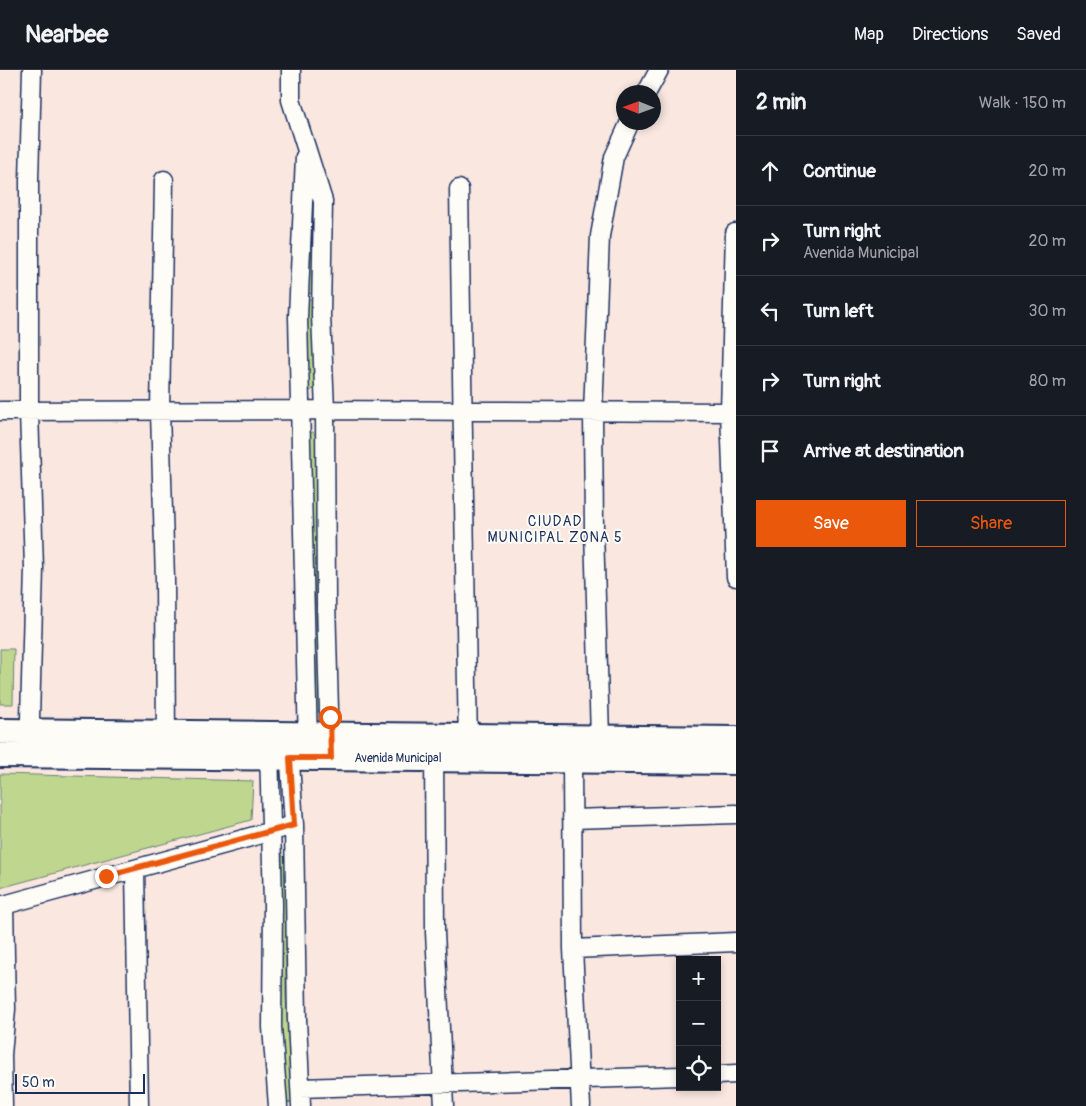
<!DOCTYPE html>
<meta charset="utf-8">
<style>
:root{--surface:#171b24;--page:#242831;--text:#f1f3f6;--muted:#9ea1a6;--line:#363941;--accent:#ea580c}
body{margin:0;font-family:Pangolin,sans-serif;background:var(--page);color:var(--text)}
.controls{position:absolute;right:15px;bottom:15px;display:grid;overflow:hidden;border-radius:0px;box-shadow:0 2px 8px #0003}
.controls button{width:45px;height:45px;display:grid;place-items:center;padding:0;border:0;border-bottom:1px solid var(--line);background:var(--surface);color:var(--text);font:25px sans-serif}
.compass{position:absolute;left:616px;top:15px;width:45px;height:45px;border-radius:50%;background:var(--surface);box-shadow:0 2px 8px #0003;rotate:271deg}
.scale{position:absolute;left:15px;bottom:12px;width:130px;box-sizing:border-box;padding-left:5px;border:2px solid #1b2f5e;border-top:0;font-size:14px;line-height:18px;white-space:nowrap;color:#1b2f5e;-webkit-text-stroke:4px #fdfcf7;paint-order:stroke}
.stop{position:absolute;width:15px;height:15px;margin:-11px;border:4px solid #ea580c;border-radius:50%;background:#fff}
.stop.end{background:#ea580c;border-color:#fff;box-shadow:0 1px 5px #0008}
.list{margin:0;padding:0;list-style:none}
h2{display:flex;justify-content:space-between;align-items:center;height:65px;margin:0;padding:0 20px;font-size:21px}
h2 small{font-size:16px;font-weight:400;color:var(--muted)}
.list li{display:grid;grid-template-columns:32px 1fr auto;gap:15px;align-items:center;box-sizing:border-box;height:70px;padding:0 20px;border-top:1px solid var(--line)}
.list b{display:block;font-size:19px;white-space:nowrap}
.list p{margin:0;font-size:16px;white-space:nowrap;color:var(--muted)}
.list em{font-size:16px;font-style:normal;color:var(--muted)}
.actions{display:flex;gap:10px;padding:15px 20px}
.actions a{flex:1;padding:11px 0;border:1px solid var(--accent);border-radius:0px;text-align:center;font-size:18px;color:var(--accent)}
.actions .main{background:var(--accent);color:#fff}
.icon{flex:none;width:28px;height:28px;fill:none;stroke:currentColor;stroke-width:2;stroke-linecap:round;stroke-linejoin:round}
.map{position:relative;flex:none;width:736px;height:1036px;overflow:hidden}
header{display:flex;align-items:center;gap:30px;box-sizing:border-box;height:70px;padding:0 25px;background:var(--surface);border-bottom:1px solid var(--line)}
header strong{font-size:24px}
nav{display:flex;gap:28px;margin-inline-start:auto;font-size:18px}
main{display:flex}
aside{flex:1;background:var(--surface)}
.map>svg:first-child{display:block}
.green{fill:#bed68d;stroke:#6c8276}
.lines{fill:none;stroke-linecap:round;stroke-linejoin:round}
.street-casing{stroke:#1b2f5e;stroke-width:21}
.secondary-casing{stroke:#1b2f5e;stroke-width:28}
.street{stroke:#fdfcf7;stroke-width:18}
.secondary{stroke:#fdfcf7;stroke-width:24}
.route{stroke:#ea580c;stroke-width:6}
.labels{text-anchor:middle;stroke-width:4;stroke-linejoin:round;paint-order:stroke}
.street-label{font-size:12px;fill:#1b2f5e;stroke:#fdfcf7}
.neighbourhood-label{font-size:14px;letter-spacing:1px;fill:#1b2f5e;stroke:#fdfcf7}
</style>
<header>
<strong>Nearbee</strong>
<nav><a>Map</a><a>Directions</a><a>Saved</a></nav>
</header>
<main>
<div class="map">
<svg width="736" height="1036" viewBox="0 0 736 1036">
<rect width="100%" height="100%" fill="#f9e7e0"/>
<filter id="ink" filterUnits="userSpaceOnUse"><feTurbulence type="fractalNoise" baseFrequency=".02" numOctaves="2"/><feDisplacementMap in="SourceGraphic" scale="10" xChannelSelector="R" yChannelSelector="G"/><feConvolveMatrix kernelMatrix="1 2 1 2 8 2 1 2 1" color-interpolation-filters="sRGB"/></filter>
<g filter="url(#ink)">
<path class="green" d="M 312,127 L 316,129 L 315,223 L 305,224 Z
M 305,229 L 315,229 L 316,313 L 315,318 L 310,321 L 307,319 Z
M 313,362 L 317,367 L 321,643 L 315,640 L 308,363 Z
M 0,579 L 14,579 L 13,634 L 0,634 Z
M 0,704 L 253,711 L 251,750 L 0,818 Z
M 282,785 L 286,789 L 286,925 L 292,1032 L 285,1033 L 280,966 Z"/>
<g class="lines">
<defs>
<path id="street" d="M 291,0 L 291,30 L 323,131 L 321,245 L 325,340 L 326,531 L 330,677
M 647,22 L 659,0
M 305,87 L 298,247 L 308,676
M 164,110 L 160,341 L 165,510 L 166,674
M 459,119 L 468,678
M 735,163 L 730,342 L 736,507
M 0,341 L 301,340 L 736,342
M 269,677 L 273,834 L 272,957 L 278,1036
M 289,677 L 294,755 L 297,950 L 301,1036
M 434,677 L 435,862 L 444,1036
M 29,686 L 34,498 L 29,341 L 29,110 L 32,0
M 572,749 L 736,744
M 135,799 L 139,1036
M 573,879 L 736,872
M 717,1005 L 736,1004
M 300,1018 L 680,1006
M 3,1036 L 2,985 L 6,939 L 4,835 L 294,755
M 581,1036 L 573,879 L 572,689 L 600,668 L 594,460 L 593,343 L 600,166 L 614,87 L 630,52"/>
<path id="secondary" d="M 0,661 L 736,669
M 0,685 L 736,692"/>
</defs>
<use href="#street" class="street-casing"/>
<use href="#secondary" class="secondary-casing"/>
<use href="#street" class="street"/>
<use href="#secondary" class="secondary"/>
</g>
</g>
<g class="lines" filter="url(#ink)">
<path class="route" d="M 106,806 L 294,755 L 290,688 L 331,688 L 330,647"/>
</g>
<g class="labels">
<g class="street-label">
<text x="398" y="692">Avenida Municipal</text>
</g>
<g class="neighbourhood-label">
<text x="555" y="456">CIUDAD<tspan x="555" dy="16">MUNICIPAL ZONA 5</tspan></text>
</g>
</g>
</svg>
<div class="controls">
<button>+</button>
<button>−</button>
<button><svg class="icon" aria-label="locate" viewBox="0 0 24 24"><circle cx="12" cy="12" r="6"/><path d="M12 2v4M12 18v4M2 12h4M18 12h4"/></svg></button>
</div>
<svg class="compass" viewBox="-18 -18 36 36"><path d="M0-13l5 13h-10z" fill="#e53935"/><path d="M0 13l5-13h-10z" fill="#9ea1a6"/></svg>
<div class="scale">50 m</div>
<div class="stop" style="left:330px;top:647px"></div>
<div class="stop end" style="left:106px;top:806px"></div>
</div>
<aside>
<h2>2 min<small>Walk · 150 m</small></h2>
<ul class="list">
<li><svg class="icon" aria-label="ahead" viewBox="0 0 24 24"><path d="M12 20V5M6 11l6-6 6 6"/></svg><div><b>Continue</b></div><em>20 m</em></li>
<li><svg class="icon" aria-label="right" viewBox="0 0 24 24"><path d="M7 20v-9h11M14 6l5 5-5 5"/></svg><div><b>Turn right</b><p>Avenida Municipal</p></div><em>20 m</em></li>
<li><svg class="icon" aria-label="left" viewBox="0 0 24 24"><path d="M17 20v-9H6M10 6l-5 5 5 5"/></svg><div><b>Turn left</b></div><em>30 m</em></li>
<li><svg class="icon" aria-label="right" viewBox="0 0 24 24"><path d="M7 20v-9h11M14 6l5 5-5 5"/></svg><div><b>Turn right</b></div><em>80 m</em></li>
<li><svg class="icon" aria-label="arrive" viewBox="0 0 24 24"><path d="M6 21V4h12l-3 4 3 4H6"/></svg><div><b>Arrive at destination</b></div></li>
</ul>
<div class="actions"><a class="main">Save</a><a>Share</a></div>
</aside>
</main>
